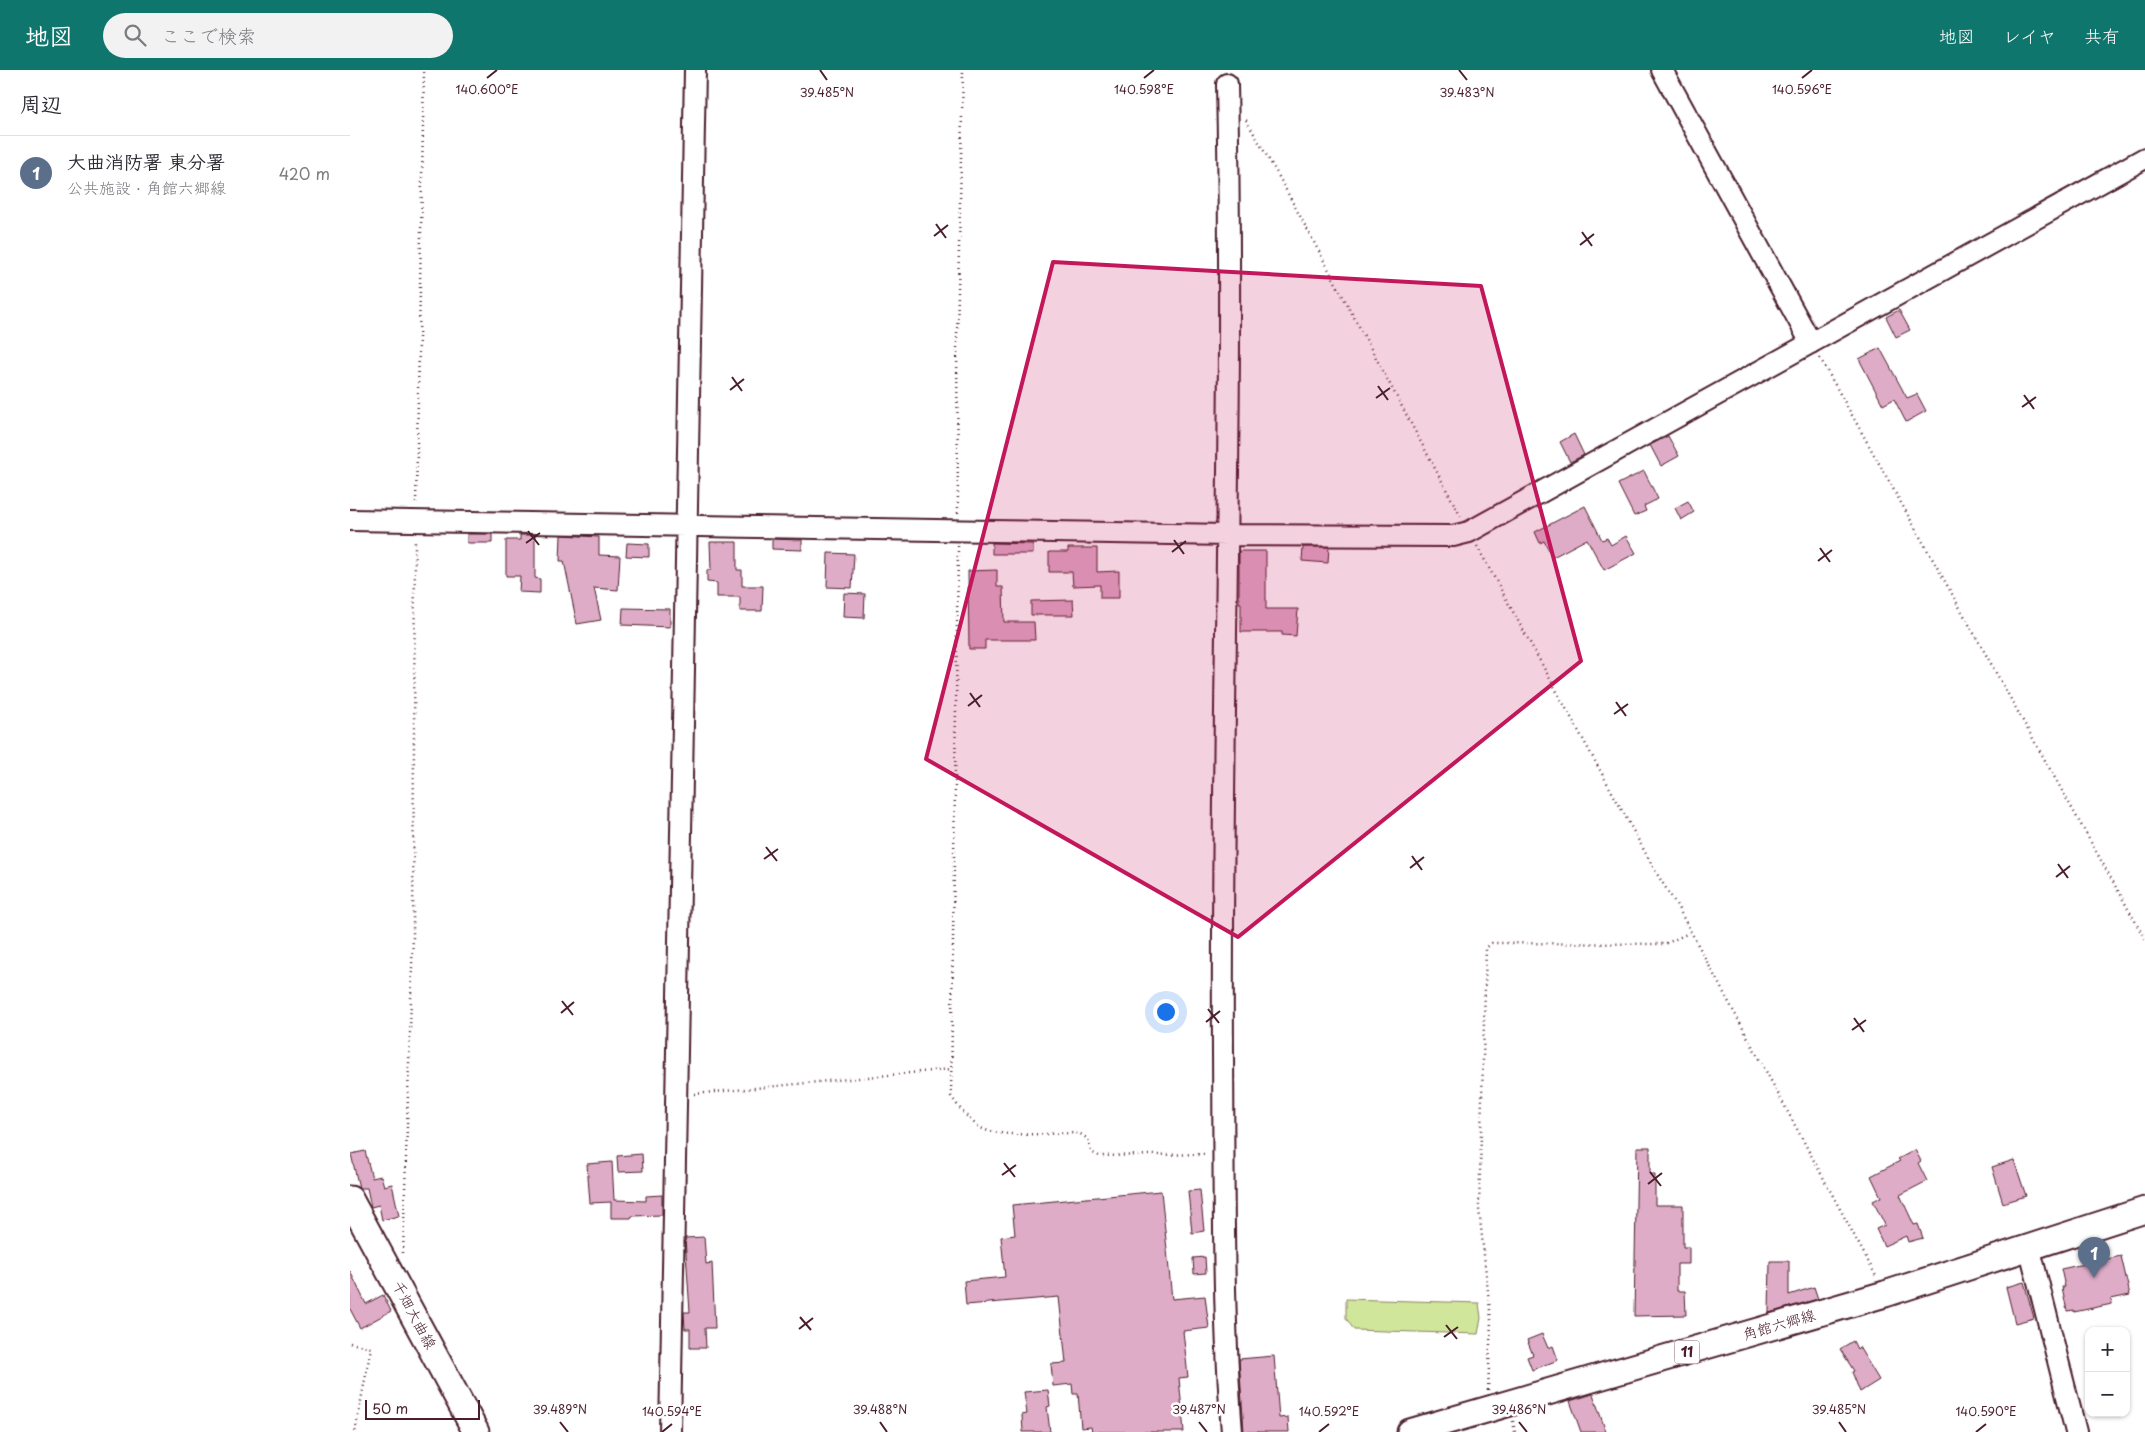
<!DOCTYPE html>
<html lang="ja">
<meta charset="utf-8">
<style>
:root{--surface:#fff;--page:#f2f2f3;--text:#2b2b33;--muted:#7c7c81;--line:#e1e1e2;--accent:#0f766e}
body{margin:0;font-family:"Playpen Sans","Klee One",sans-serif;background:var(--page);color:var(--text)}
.controls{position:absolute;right:15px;bottom:15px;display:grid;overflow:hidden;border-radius:10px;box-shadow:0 1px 4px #0004}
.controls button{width:45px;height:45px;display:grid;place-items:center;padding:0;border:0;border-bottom:1px solid var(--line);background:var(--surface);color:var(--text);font:25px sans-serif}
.scale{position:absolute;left:15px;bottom:12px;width:115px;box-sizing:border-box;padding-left:5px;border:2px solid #4a1f2b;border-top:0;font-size:14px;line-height:18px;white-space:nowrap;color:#4a1f2b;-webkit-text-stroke:4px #fff;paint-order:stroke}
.you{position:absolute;left:815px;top:941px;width:18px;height:18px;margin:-12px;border:4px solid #fff;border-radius:50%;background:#1a73e8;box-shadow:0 0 0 8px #1a73e833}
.badge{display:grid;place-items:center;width:32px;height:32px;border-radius:50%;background:var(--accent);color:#fff;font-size:16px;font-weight:700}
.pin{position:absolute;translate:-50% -41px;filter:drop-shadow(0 1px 2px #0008)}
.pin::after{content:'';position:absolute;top:26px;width:18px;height:15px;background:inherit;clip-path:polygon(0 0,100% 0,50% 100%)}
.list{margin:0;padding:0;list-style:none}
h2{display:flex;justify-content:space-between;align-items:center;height:65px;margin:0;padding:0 20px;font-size:21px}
h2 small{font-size:16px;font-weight:400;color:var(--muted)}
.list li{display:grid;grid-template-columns:32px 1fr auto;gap:15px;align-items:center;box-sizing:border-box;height:75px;padding:0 20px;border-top:1px solid var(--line)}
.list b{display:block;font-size:19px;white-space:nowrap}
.list p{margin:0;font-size:16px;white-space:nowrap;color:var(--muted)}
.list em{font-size:16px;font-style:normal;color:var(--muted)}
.icon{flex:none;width:28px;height:28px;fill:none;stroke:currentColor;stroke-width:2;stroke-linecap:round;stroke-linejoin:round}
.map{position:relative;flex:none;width:1795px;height:1362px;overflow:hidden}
header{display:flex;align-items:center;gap:30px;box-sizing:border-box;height:70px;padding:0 25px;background:var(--accent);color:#fff}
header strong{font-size:24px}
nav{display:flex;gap:28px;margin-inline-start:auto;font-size:18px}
.search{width:350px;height:45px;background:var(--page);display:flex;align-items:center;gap:12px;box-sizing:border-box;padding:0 18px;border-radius:28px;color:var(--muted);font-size:19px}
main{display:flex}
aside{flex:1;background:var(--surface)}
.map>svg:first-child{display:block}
.green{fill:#d0e69b;stroke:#8d8263}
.building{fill:#dfacc8;stroke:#4a1f2b}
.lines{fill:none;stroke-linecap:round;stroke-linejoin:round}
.minor-casing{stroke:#4a1f2b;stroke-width:24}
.major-casing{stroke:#4a1f2b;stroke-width:29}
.path{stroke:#4a1f2b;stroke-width:2.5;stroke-dasharray:1 4;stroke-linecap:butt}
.minor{stroke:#fff;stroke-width:20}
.major{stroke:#fff;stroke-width:25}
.marked{fill:#c2185b;fill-opacity:0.2;stroke:#c2185b;stroke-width:4;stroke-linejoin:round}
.ticks{fill:none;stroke:#4a1f2b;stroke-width:2}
.labels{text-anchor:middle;stroke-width:5;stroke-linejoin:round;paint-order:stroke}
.shield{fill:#fff;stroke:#80626b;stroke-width:1}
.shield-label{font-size:14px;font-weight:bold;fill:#4a1f2b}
.street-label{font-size:15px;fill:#4a1f2b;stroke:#fff}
.ticks-label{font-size:12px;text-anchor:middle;fill:#4a1f2b;stroke:#fff;stroke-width:5;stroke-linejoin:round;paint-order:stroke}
</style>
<header>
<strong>地図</strong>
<div class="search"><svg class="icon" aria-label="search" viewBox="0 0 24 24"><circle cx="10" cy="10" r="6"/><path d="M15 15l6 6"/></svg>ここで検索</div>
<nav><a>地図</a><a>レイヤ</a><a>共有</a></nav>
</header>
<main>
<aside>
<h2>周辺<small></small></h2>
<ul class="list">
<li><span class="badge" style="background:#5c6f8a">1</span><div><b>大曲消防署 東分署</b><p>公共施設 · 角館六郷線</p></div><em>420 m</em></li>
</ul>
</aside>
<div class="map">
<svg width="1795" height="1362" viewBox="0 0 1795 1362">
<rect width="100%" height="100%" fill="#fff"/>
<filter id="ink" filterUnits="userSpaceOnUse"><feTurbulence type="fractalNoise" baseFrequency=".02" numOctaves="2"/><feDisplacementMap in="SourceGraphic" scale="10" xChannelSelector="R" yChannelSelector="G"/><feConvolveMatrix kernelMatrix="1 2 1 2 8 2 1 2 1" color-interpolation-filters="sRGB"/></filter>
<g filter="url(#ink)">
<path class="green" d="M 996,1229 L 1129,1233 L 1131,1248 L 1128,1264 L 1004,1260 L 996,1248 Z"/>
<path class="building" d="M 1549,240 L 1560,260 L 1546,267 L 1536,247 Z
M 1530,278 L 1557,328 L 1567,324 L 1576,341 L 1556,352 L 1544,329 L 1533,335 L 1509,289 Z
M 1224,364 L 1234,385 L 1220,392 L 1210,372 Z
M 1318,366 L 1329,386 L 1311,396 L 1300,375 Z
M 1294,401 L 1308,429 L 1294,436 L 1296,441 L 1284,446 L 1268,414 Z
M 1338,431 L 1344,442 L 1331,450 L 1325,438 Z
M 1235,436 L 1252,470 L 1257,468 L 1261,475 L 1276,466 L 1286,483 L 1254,500 L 1237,469 L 1203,487 L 1194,471 L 1190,473 L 1185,462 Z
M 117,464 L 142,464 L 142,473 L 117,473 Z
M 170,465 L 185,465 L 185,508 L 190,509 L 190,523 L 169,522 L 170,506 L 156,506 L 156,470 L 170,470 Z
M 211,465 L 249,467 L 249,485 L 270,486 L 268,520 L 244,518 L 251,550 L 227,554 L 214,491 L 210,491 Z
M 422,469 L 452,470 L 452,480 L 422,479 Z
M 360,472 L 387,472 L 387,500 L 392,500 L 392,516 L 413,516 L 412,541 L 390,541 L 390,527 L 367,527 L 367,513 L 357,512 L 357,500 L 361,500 Z
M 277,473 L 299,474 L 299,487 L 276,486 Z
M 642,473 L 683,474 L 683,484 L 642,484 Z
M 953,477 L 979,477 L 978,493 L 952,491 Z
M 718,478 L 747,478 L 747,502 L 769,501 L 769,528 L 750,528 L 750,515 L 723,516 L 722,502 L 699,502 L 699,482 L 718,482 Z
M 889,481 L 916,481 L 916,539 L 948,539 L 946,566 L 932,565 L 932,562 L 891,562 L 891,533 L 889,533 Z
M 478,483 L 504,484 L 502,518 L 477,517 Z
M 647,500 L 647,517 L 653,517 L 654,552 L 684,552 L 685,570 L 635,570 L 635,579 L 619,579 L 618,501 Z
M 494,523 L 515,524 L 514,548 L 493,547 Z
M 723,530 L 724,545 L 681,545 L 681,531 Z
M 273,538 L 320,539 L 320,557 L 272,555 Z
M 1287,1077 L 1300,1077 L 1300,1104 L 1305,1104 L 1305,1135 L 1333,1135 L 1333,1177 L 1339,1177 L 1339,1194 L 1327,1194 L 1327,1221 L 1335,1221 L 1336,1245 L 1284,1246 Z
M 1565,1080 L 1571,1091 L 1568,1093 L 1577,1111 L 1550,1125 L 1564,1155 L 1568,1154 L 1573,1168 L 1558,1172 L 1556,1166 L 1534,1176 L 1526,1159 L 1535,1155 L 1523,1131 L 1531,1127 L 1521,1106 L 1550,1091 L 1548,1089 Z
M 15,1081 L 22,1108 L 31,1106 L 34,1116 L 42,1114 L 49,1146 L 32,1150 L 29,1135 L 21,1137 L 17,1118 L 9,1118 L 1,1084 Z
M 292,1084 L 293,1101 L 268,1102 L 267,1086 Z
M 1664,1090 L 1676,1126 L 1653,1133 L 1642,1097 Z
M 262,1092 L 264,1130 L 296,1131 L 296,1126 L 312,1125 L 312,1145 L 282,1146 L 281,1148 L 261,1148 L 261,1132 L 240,1133 L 237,1094 Z
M 850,1120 L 854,1161 L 842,1163 L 838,1121 Z
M 811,1121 L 822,1229 L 855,1226 L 859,1258 L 833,1261 L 838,1307 L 829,1308 L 834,1362 L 742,1362 L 741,1357 L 731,1358 L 728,1324 L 723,1324 L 722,1314 L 703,1316 L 701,1294 L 716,1293 L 709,1227 L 616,1235 L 614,1211 L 655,1207 L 651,1167 L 665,1165 L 662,1135 Z
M 354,1167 L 356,1194 L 362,1193 L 365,1258 L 355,1258 L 356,1278 L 340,1278 L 340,1259 L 335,1259 L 334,1242 L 340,1242 L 335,1168 Z
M 1771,1186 L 1780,1225 L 1761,1229 L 1762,1234 L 1724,1242 L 1724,1240 L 1717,1241 L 1712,1217 L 1715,1217 L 1711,1199 Z
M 855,1187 L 856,1203 L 844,1204 L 843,1188 Z
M 1420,1191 L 1439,1191 L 1439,1225 L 1464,1217 L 1468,1229 L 1419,1243 Z
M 0,1201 L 16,1234 L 33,1225 L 41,1241 L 10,1258 L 0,1239 Z
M 1674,1212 L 1684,1248 L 1665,1253 L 1656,1217 Z
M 1192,1264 L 1198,1278 L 1203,1276 L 1208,1290 L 1182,1300 L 1177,1287 L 1183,1285 L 1177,1270 Z
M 1503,1271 L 1507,1279 L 1509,1277 L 1529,1310 L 1510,1322 L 1502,1302 L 1504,1301 L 1490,1279 Z
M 924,1286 L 929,1348 L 938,1347 L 939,1362 L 894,1362 L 889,1289 Z
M 698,1320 L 700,1336 L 697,1337 L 700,1362 L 673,1362 L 672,1345 L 677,1344 L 674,1322 Z
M 1243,1324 L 1256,1362 L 1231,1362 L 1220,1331 Z"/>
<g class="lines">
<defs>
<path id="minor" d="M 1312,0 L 1461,273
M 877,14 C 884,337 871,660 873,983 C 874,1109 872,1236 882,1362
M 0,450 L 878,465 L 1103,466 L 1119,462 L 1795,88
M 1679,1176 L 1726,1362
M 320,1362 L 345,0"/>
<path id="major" d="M 0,1129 L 126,1362
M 1060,1362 L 1535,1224 L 1795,1140"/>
</defs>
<use href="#minor" class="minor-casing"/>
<use href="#major" class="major-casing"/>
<path class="path" d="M 896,50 L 928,105 L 1111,447
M 1470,288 L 1795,869
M 66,433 L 74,0
M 608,443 L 607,267 L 613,0
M 608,476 L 601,1026 C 609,1038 620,1052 633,1059 C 652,1068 707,1063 729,1063 L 738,1069 L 741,1082 L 749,1086 L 857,1084
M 1127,476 L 1307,804 L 1326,834 L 1526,1206
M 344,1024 L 601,999
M 53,1183 L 63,866 L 65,469
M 0,1273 L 21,1278 L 5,1362
M 1138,1320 L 1141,1250 L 1129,1139 L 1136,878 L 1142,873 L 1315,874 L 1341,862
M 1163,1351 L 1165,1362"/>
<use href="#minor" class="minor"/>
<use href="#major" class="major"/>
</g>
</g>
<path class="marked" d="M 703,192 L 1131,216 L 1231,591 L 888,867 L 576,689 Z"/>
<path class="ticks" d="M 470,0 L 477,10M 1109,0 L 1117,10M 137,8 L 147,0M 794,8 L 804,0M 1452,8 L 1462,0M 586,154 L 596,168M 1232,162 L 1242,176M 584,166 L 598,155M 1230,175 L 1244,164M 382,307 L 392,321M 1028,316 L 1038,330M 380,320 L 394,309M 1674,325 L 1684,339M 1026,328 L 1040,318M 1672,337 L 1686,327M 178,461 L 189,475M 824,470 L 834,484M 176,473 L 190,463M 1470,478 L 1480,492M 822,482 L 836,471M 1468,491 L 1482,480M 620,623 L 630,637M 1266,632 L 1276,646M 618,636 L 632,625M 1264,644 L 1278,634M 416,777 L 427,791M 1062,786 L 1072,800M 414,789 L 428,779M 1708,794 L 1718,808M 1060,798 L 1074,787M 1706,807 L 1720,796M 212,931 L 223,945M 858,939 L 869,953M 211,943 L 224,932M 1504,948 L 1514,962M 856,952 L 870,941M 1502,960 L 1516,950M 654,1093 L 665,1107M 1300,1102 L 1311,1116M 652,1105 L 666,1095M 1298,1114 L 1312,1103M 450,1247 L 461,1260M 1096,1255 L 1107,1269M 449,1259 L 463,1248M 1094,1267 L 1108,1257M 210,1352 L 218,1362M 530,1352 L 537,1362M 849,1352 L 857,1362M 1169,1352 L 1177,1362M 1489,1352 L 1496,1362M 312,1362 L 322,1354M 969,1362 L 979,1354M 1626,1362 L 1636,1354"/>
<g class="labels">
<rect class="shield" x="1324.5" y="1270.5" width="25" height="23" rx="4"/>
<g class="shield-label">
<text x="1337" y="1287">11</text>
</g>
<g class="street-label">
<text transform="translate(64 1245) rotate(62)" y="5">千畑大曲線</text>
<text transform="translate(1429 1255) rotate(-16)" y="5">角館六郷線</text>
</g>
</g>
<g class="ticks-label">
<text x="137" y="24">140.600°E</text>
<text x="794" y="24">140.598°E</text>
<text x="1452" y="24">140.596°E</text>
<text x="477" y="27">39.485°N</text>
<text x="1117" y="27">39.483°N</text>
<text x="210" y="1344">39.489°N</text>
<text x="530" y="1344">39.488°N</text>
<text x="849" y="1344">39.487°N</text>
<text x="1169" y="1344">39.486°N</text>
<text x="1489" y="1344">39.485°N</text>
<text x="322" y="1346">140.594°E</text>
<text x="979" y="1346">140.592°E</text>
<text x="1636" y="1346">140.590°E</text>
</g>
</svg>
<div class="controls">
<button>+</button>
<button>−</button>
</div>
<div class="scale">50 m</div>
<div class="you"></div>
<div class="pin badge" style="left:1744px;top:1208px;background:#5c6f8a">1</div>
</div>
</main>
